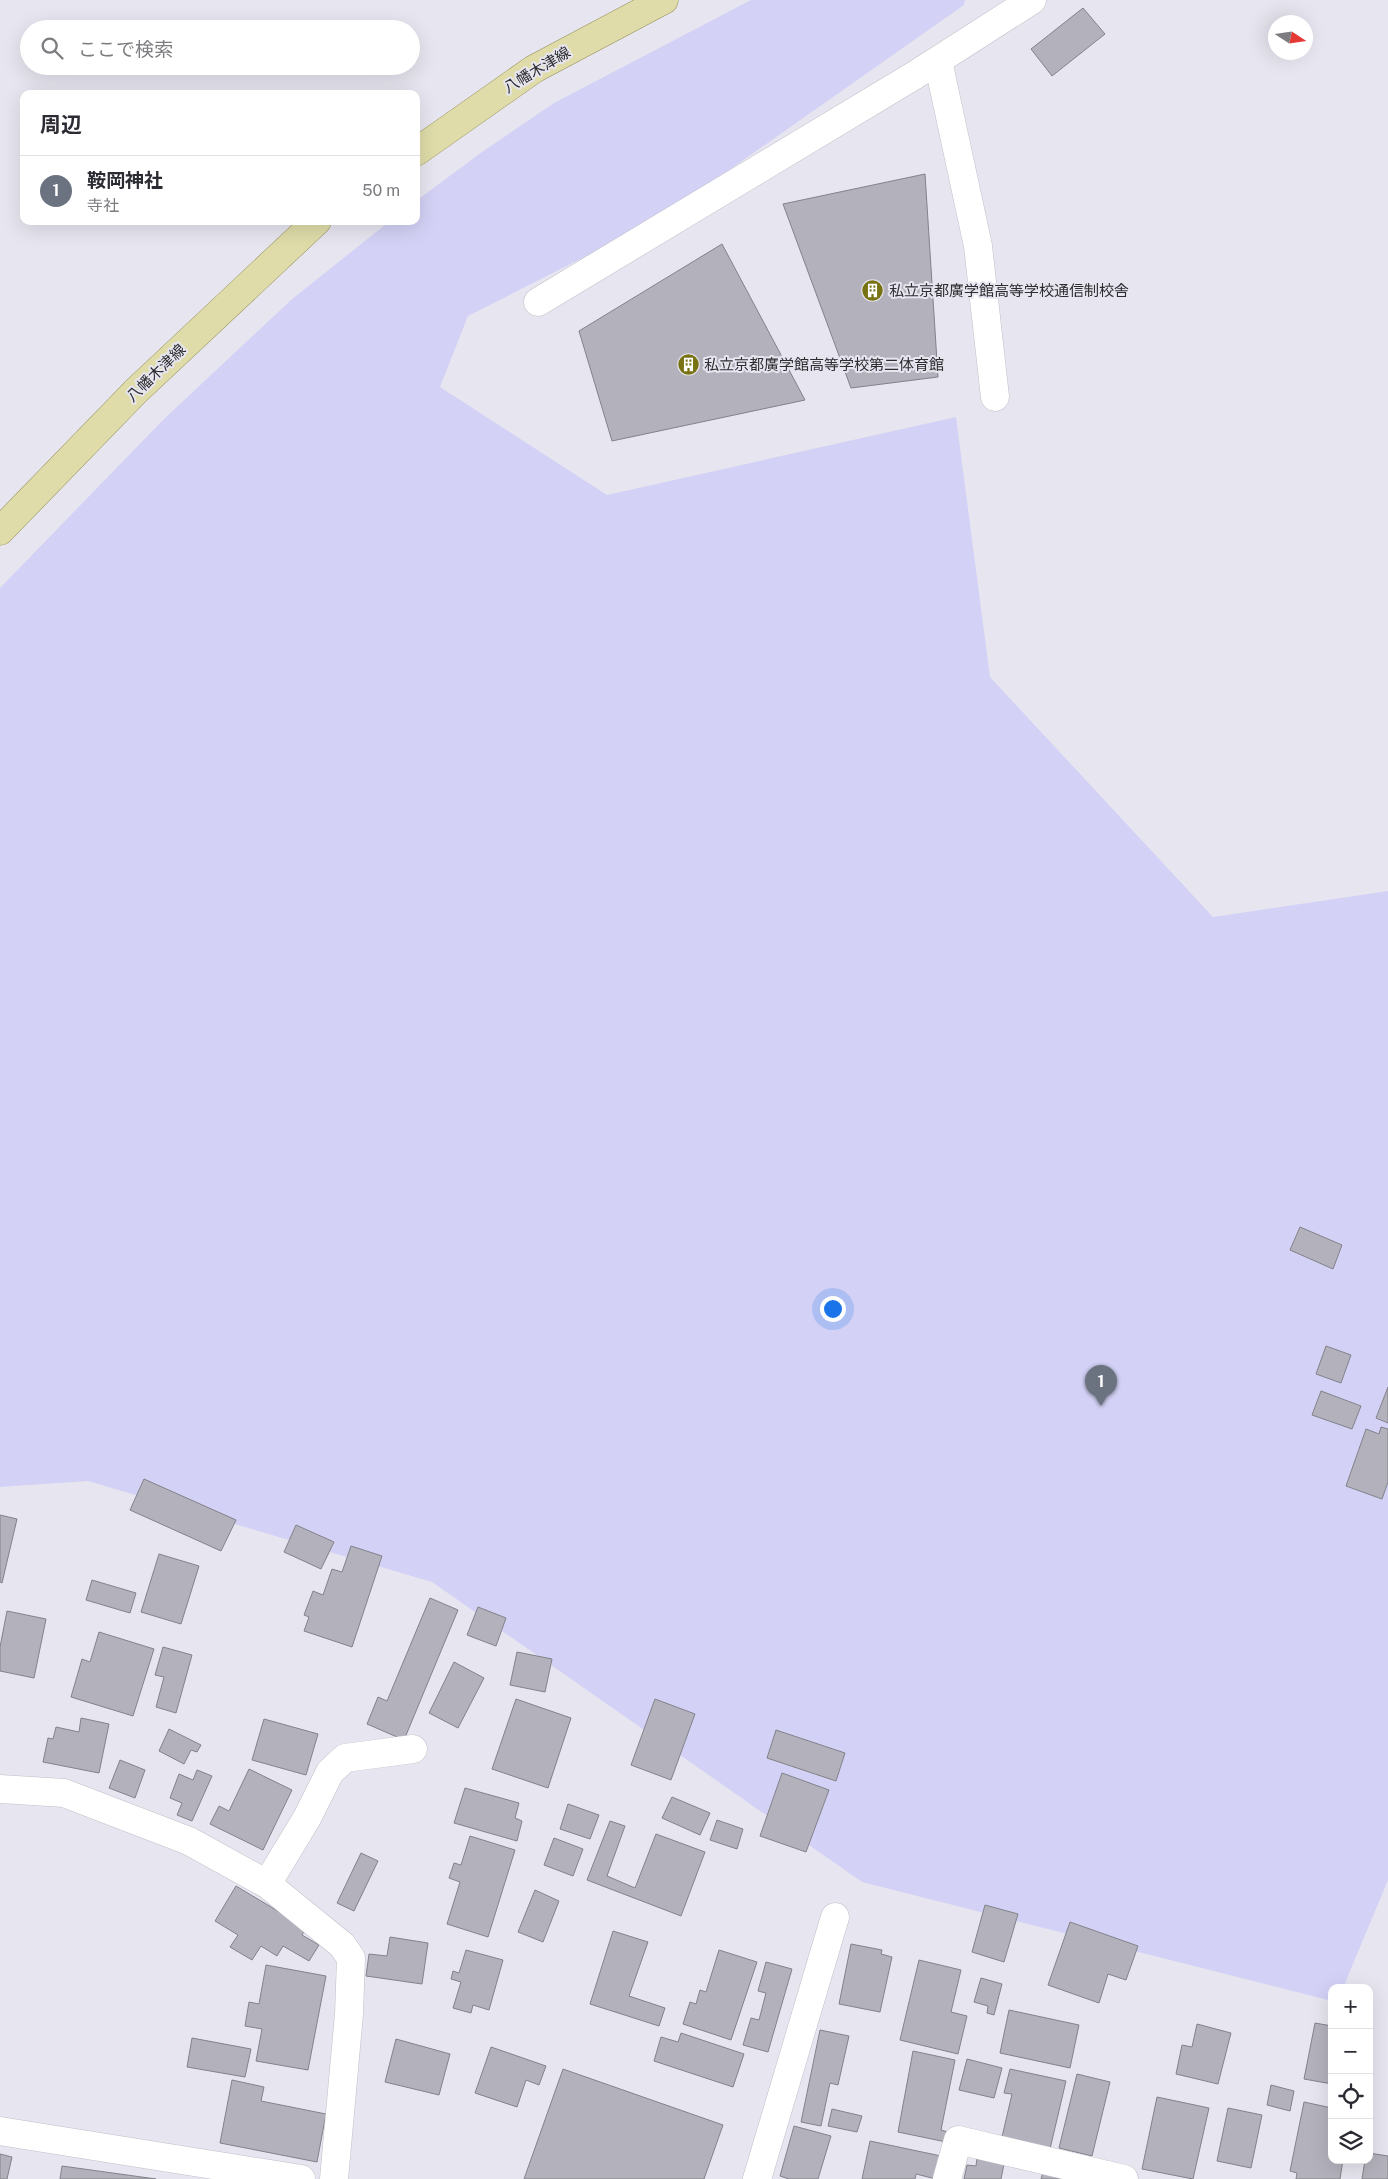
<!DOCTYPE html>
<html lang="ja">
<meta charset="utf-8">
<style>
:root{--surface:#fff;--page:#f7f7f7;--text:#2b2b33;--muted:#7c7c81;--line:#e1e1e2;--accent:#111827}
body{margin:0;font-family:"Public Sans","Noto Sans JP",sans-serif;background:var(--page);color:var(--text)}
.controls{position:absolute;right:15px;bottom:15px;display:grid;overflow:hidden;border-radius:10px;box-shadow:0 5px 20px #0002}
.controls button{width:45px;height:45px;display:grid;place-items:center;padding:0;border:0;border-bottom:1px solid var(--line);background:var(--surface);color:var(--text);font:25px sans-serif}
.compass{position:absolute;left:1268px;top:15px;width:45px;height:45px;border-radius:50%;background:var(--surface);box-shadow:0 5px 20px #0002;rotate:102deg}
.you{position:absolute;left:832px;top:1308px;width:18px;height:18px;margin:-12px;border:4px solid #fff;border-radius:50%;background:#1a73e8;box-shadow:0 0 0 8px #1a73e833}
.badge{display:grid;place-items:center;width:32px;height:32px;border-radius:50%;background:var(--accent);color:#fff;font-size:16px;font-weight:700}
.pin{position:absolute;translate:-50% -41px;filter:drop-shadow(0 1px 2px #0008)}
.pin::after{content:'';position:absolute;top:26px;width:18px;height:15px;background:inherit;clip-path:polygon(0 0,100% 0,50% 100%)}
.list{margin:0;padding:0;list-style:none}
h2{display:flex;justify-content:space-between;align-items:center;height:65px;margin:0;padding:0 20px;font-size:21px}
h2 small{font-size:16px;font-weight:400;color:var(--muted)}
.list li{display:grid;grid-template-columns:32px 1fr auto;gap:15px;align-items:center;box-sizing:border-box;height:70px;padding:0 20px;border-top:1px solid var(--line)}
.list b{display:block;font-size:19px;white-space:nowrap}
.list p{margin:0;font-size:16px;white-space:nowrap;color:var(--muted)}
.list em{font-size:16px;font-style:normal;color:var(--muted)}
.icon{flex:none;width:28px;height:28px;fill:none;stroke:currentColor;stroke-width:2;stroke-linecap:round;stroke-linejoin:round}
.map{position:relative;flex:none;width:1388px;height:2179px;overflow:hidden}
.search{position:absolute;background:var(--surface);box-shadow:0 5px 20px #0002;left:20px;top:20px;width:400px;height:55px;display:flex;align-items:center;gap:12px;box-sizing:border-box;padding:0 18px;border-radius:28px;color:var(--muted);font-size:19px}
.panel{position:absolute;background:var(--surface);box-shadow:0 5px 20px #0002;left:20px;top:90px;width:400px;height:135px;border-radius:10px}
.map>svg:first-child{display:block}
.green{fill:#d3d1f5}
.building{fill:#b3b2bc;stroke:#82828b}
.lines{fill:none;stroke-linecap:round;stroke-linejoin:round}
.minor-casing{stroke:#bfbfc9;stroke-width:29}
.major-casing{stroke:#938f5a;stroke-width:29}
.minor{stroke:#fff;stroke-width:28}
.major{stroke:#dfdca9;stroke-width:28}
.labels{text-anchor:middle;stroke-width:4;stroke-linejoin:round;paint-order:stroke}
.street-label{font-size:15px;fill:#2d2d30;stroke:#e7e6f0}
.poi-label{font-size:15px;fill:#2d2d30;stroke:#e7e6f0;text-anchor:start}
</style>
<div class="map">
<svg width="1388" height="2179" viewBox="0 0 1388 2179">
<rect width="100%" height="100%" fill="#e7e6f0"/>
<path class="green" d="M 751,0 L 965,0 L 964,5 L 661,218 L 468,316 L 440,387 L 607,495 L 956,417 L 990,677 L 1213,917 L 1388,891 L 1388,1880 L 1343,1988 L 1332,1988 L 1332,2001 L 862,1882 L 432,1582 L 88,1481 L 0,1487 L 0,588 L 164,419 L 291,300 L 390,221 L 416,221 L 416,201 L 482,152 L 554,103 Z"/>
<path class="building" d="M 1083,8 L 1105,34 L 1052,76 L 1031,49 Z
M 925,174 L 938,377 L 851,388 L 783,204 Z
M 722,244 L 805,400 L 612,441 L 579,331 Z
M 1300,1227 L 1342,1245 L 1333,1269 L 1290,1250 Z
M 1326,1346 L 1351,1355 L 1341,1383 L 1316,1374 Z
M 1388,1387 L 1388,1423 L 1376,1418 Z
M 1321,1391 L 1361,1406 L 1352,1429 L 1312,1415 Z
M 1381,1427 L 1388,1429 L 1388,1482 L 1382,1499 L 1346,1486 L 1366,1429 L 1379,1434 Z
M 144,1479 L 236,1520 L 221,1551 L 130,1510 Z
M 0,1515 L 17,1519 L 2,1583 L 0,1582 Z
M 296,1525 L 334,1542 L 321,1569 L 284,1552 Z
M 351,1546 L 382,1556 L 352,1647 L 304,1631 L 309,1617 L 304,1615 L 313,1591 L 323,1595 L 332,1569 L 342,1572 Z
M 159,1554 L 199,1566 L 181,1624 L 141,1612 Z
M 92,1580 L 136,1593 L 130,1613 L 86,1600 Z
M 430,1598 L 458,1610 L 404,1740 L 367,1724 L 378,1697 L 387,1701 Z
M 478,1607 L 506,1618 L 496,1646 L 467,1635 Z
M 7,1611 L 46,1619 L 34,1678 L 0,1671 L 0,1647 Z
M 99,1632 L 154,1649 L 133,1716 L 71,1697 L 82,1659 L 90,1662 Z
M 163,1647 L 192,1655 L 176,1713 L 156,1707 L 164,1677 L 155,1675 Z
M 517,1652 L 552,1659 L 545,1692 L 510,1685 Z
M 454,1662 L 484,1678 L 458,1728 L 429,1713 Z
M 516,1699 L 571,1718 L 548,1788 L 492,1769 Z
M 655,1699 L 695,1714 L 671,1780 L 631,1765 Z
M 81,1718 L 109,1724 L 99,1773 L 43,1762 L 48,1738 L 53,1739 L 56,1727 L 79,1732 Z
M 264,1719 L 318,1734 L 306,1775 L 252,1760 Z
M 169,1729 L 201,1745 L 197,1752 L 191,1750 L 184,1764 L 159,1751 Z
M 776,1730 L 845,1753 L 836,1781 L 767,1758 Z
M 120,1760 L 145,1770 L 135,1798 L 109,1788 Z
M 249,1769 L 292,1790 L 263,1850 L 210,1824 L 219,1806 L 229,1811 Z
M 197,1770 L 212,1776 L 192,1821 L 177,1815 L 182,1803 L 170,1798 L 179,1774 L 193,1780 Z
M 782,1773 L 829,1790 L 806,1852 L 760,1836 Z
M 465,1788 L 519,1803 L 515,1818 L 522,1821 L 517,1841 L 454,1823 Z
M 672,1797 L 710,1813 L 700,1835 L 662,1818 Z
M 568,1804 L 599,1815 L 590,1839 L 560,1829 Z
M 717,1820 L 743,1829 L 737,1849 L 710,1840 Z
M 610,1821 L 625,1826 L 607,1876 L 635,1888 L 656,1834 L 705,1852 L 681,1916 L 587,1880 Z
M 470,1836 L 515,1850 L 488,1937 L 447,1924 L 460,1882 L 449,1878 L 454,1863 L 461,1865 Z
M 554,1838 L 583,1849 L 573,1876 L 544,1865 Z
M 361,1853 L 378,1861 L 354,1911 L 337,1903 Z
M 236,1886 L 306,1928 L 302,1935 L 319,1945 L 309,1961 L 283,1946 L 277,1956 L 261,1946 L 252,1960 L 230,1947 L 238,1935 L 215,1921 Z
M 535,1890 L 559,1901 L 543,1942 L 518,1932 Z
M 985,1905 L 1018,1914 L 1004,1962 L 972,1952 Z
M 1070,1922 L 1138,1946 L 1126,1980 L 1108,1974 L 1099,2003 L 1048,1985 Z
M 613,1931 L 648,1942 L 629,1996 L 665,2008 L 659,2026 L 590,2004 Z
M 390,1937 L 428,1943 L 422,1984 L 366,1976 L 369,1954 L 387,1956 Z
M 851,1944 L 882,1950 L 881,1954 L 892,1957 L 880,2012 L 839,2004 Z
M 466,1950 L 503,1960 L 489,2010 L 473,2005 L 471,2013 L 453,2008 L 461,1982 L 451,1979 L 453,1971 L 459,1973 Z
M 719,1950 L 757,1962 L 731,2040 L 683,2024 L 690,2002 L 696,2004 L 700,1990 L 706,1992 Z
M 919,1960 L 961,1970 L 951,2012 L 967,2016 L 958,2054 L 900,2040 Z
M 766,1962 L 792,1969 L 768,2052 L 743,2045 L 751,2018 L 759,2020 L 766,1993 L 758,1991 Z
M 266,1965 L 326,1976 L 308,2070 L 256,2061 L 262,2029 L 245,2026 L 249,2002 L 259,2004 Z
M 981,1978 L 1002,1984 L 994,2015 L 987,2013 L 988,2006 L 974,2002 Z
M 1009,2010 L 1079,2025 L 1070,2068 L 1000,2053 Z
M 1315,2023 L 1332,2026 L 1332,2084 L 1304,2079 Z
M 1197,2024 L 1231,2033 L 1218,2084 L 1176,2074 L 1182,2045 L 1192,2047 Z
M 820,2030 L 849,2036 L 838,2085 L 830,2083 L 821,2126 L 801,2122 Z
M 681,2033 L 744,2054 L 733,2087 L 654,2061 L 661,2037 L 678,2042 Z
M 192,2038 L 251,2049 L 245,2077 L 187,2067 Z
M 396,2039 L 450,2054 L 439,2095 L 385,2082 Z
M 491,2047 L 546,2066 L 539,2085 L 526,2080 L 517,2107 L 475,2093 Z
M 913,2051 L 955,2060 L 941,2130 L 948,2132 L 946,2142 L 898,2132 Z
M 967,2059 L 1002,2068 L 994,2098 L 959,2090 Z
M 563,2069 L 723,2125 L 704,2179 L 524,2179 Z
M 1010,2069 L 1066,2081 L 1050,2149 L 1002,2137 L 1012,2094 L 1004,2093 Z
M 1077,2074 L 1110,2082 L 1092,2156 L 1059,2148 Z
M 232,2080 L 264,2087 L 261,2101 L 326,2114 L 317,2162 L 220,2143 Z
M 1271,2085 L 1294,2091 L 1290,2111 L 1267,2105 Z
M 1157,2097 L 1209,2108 L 1193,2179 L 1142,2169 Z
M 1304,2102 L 1332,2108 L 1332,2160 L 1343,2160 L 1340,2179 L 1296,2179 L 1297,2173 L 1290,2171 Z
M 1228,2108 L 1262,2115 L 1251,2168 L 1217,2161 Z
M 832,2109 L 862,2116 L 857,2132 L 828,2126 Z
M 794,2126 L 831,2136 L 818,2179 L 789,2179 L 780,2176 Z
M 870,2141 L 941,2156 L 936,2179 L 916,2174 L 915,2179 L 862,2179 Z
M 1369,2153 L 1388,2156 L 1388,2179 L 1362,2179 L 1365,2160 L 1369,2160 Z
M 0,2154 L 12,2157 L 7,2179 L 0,2179 Z
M 977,2158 L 1004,2164 L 1001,2179 L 964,2179 L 967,2165 L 976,2166 Z
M 62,2166 L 156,2179 L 60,2179 Z
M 1043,2172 L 1072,2179 L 1041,2179 Z"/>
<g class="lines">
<defs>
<path id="minor" d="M 938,61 L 978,246 L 995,397
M 538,302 L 915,75 L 1032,0
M 0,1789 L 64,1793 L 189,1841 L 267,1884 L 342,1945 L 351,1958 L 349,2014 L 334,2179
M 267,1884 L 307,1818 L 330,1772 L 345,1758 L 413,1749
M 0,2131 L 301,2179
M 757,2179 L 835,1917
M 947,2179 L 958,2140 L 1124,2179"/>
<path id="major" d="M 416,152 L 534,69 L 664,0
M 0,531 L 136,391 L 317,221"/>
</defs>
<use href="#minor" class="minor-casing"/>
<use href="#major" class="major-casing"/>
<use href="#minor" class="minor"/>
<use href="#major" class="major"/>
</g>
<defs>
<symbol id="building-disc" viewBox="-11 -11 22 22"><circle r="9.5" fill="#797213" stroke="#e7e6f0"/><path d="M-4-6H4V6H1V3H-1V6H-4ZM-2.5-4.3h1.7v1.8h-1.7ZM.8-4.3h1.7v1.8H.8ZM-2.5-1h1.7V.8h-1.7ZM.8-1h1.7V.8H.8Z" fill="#fff"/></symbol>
</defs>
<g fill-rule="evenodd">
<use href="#building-disc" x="860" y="278" width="25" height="25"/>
<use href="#building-disc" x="676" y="352" width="25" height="25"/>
</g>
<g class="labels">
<g class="street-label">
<text transform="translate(537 70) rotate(-31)" y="5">八幡木津線</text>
<text transform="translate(156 373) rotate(-44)" y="5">八幡木津線</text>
</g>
<g class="poi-label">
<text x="889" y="296">私立京都廣学館高等学校通信制校舎</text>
<text x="704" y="370">私立京都廣学館高等学校第二体育館</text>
</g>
</g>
</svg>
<div class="controls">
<button>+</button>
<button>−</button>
<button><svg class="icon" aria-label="locate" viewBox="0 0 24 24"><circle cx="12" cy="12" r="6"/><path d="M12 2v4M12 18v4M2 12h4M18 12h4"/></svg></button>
<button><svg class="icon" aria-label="layers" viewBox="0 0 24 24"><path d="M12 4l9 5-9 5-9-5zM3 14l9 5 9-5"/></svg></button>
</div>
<svg class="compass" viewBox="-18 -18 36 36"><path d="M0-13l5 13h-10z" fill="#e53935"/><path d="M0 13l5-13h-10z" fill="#7c7c81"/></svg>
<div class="you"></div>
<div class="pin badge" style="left:1101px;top:1406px;background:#6b7280">1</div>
<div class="search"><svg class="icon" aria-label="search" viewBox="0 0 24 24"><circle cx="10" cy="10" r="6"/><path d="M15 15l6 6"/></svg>ここで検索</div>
<section class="panel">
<h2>周辺<small></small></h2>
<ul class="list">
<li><span class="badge" style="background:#6b7280">1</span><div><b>鞍岡神社</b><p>寺社</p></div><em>50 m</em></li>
</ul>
</section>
</div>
